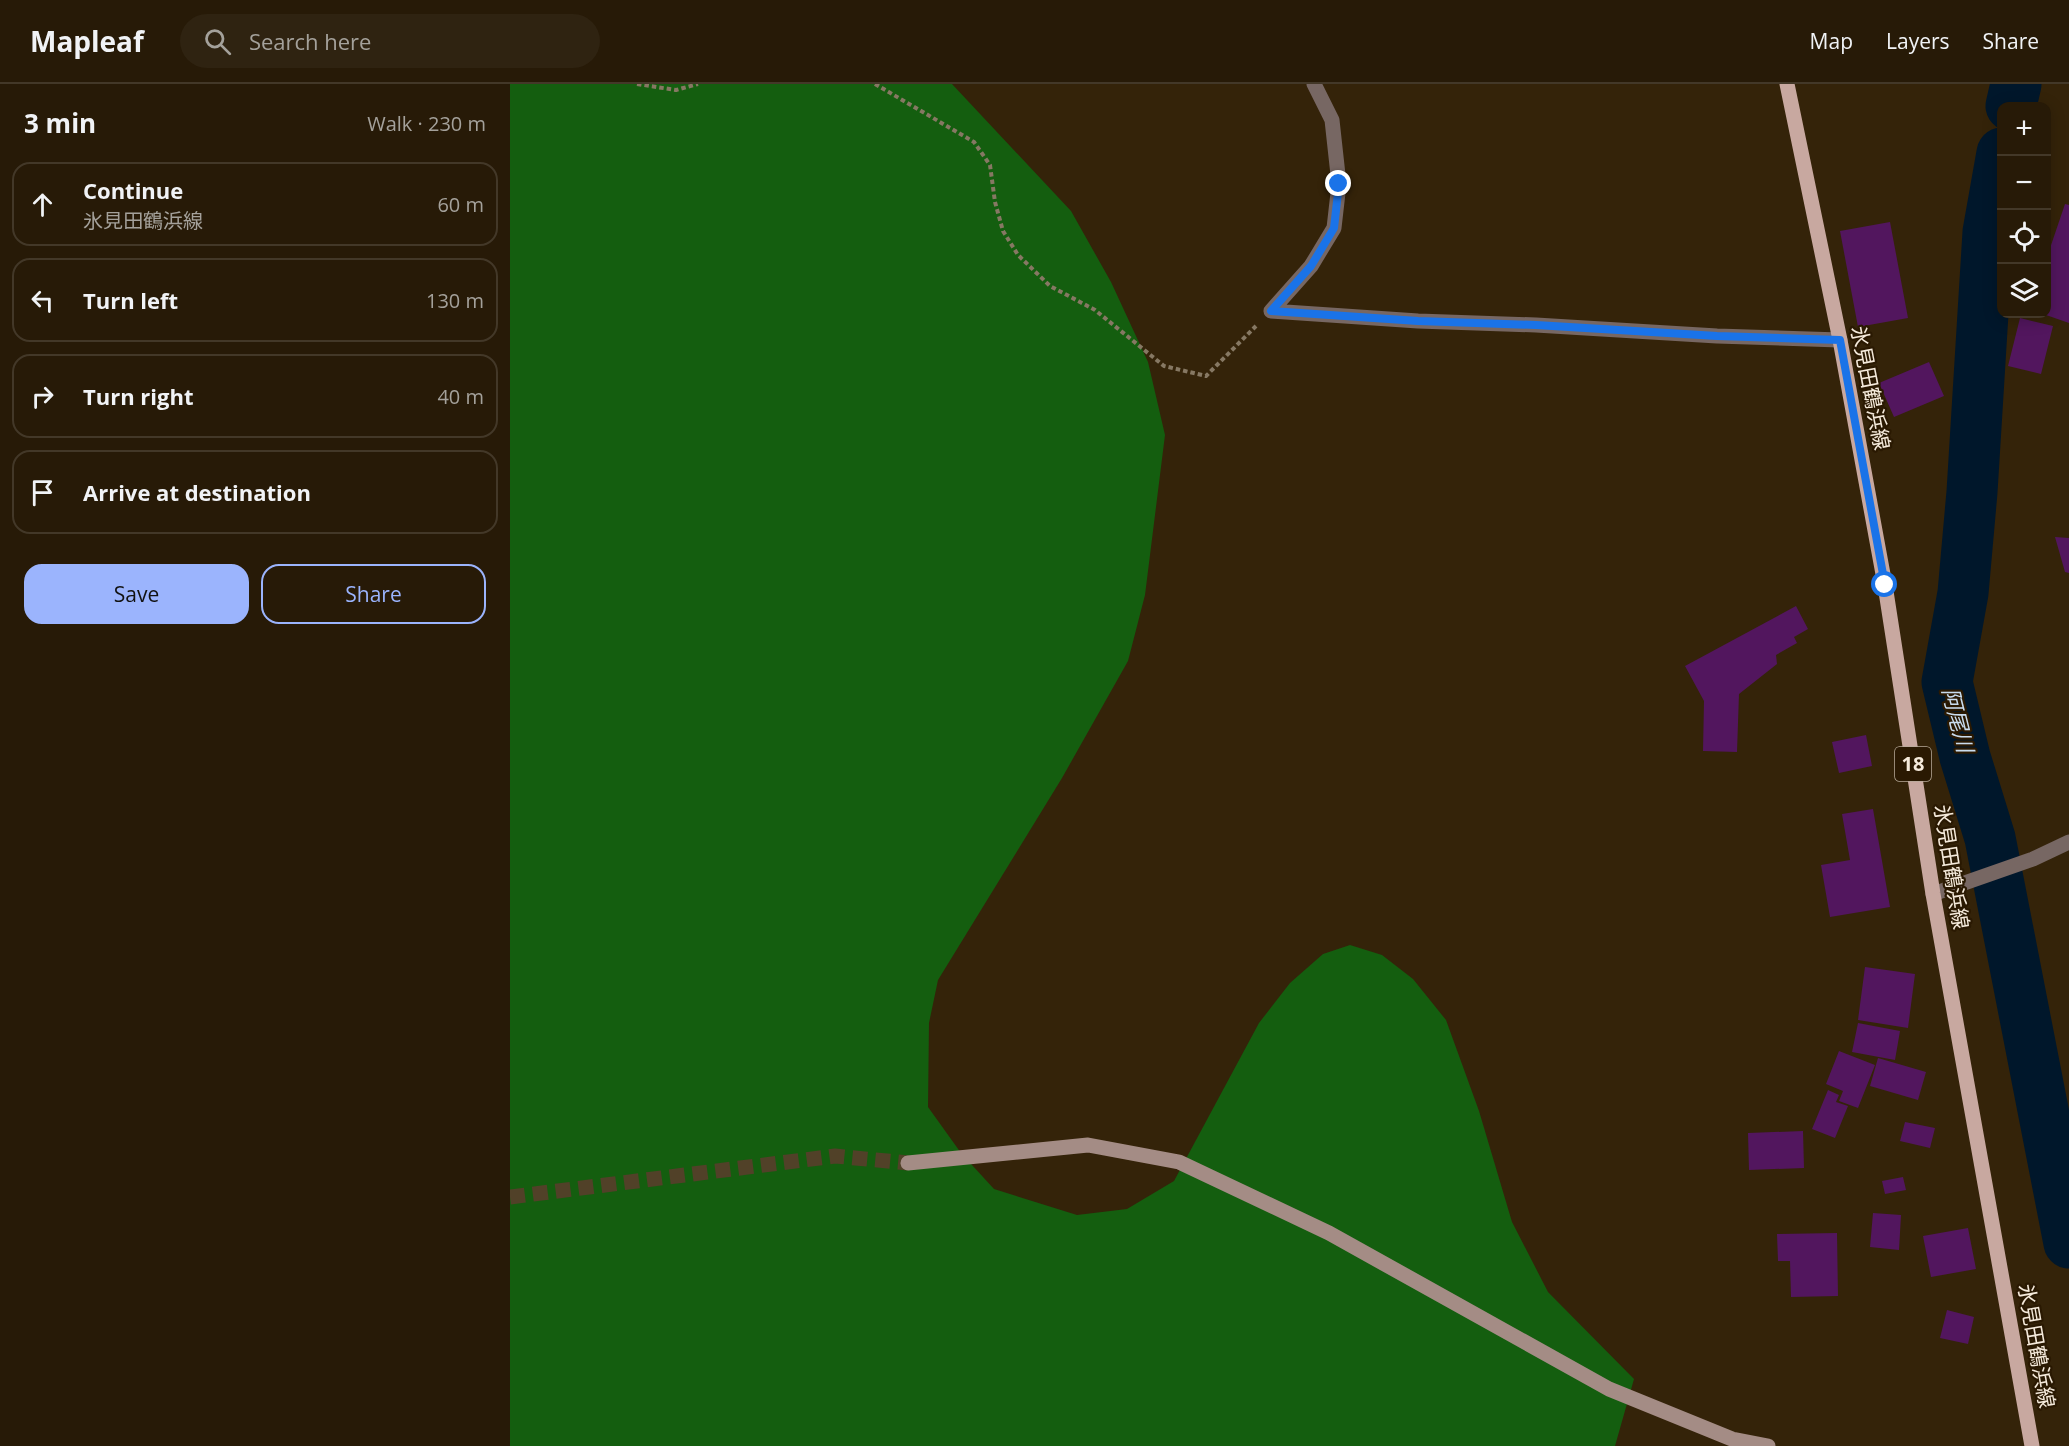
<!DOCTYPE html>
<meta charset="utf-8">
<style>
:root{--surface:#271a07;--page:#2f2311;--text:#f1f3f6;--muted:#a4a19b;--line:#433828;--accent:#9bb4fd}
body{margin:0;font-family:"Open Sans","Noto Sans JP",sans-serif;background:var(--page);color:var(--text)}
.controls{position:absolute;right:18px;top:18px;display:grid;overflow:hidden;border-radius:12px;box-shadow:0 3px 15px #0003}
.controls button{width:54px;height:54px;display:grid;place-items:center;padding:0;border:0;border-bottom:2px solid var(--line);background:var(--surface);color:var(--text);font:30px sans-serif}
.stop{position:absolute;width:18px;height:18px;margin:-14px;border:4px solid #1a73e8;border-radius:50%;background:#fff}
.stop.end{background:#1a73e8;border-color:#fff;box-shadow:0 2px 6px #0008}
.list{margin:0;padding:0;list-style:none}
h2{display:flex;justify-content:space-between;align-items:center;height:78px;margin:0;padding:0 24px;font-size:26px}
h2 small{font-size:20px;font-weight:400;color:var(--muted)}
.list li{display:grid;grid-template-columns:39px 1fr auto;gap:18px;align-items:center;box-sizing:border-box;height:84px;margin:0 12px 12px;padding:0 12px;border:2px solid var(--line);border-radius:18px}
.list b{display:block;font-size:22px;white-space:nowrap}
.list p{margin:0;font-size:20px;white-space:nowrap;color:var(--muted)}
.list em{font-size:20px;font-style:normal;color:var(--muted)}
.actions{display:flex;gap:12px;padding:18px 24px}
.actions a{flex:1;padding:14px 0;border:2px solid var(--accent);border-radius:18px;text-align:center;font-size:21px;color:var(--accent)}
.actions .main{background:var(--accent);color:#111}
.icon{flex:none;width:33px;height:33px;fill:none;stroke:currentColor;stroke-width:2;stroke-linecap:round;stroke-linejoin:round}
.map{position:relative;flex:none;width:1559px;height:1362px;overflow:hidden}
header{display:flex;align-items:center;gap:36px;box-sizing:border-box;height:84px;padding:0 30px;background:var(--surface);border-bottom:2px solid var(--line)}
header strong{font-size:28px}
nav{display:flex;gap:33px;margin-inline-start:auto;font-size:21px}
.search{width:420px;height:54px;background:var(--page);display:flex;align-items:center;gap:15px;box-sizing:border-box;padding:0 21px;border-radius:33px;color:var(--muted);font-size:22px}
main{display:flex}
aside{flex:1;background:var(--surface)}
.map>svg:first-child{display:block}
.forest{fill:#145e0f}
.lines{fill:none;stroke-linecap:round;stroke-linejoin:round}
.river{stroke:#00172b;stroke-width:51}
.building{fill:#52165e}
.secondary-tunnel{stroke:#514128;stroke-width:15;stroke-dasharray:15 8;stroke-linecap:butt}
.path{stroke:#867863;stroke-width:4;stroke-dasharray:4.5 3;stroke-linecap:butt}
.street{stroke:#776763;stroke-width:15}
.secondary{stroke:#a48c85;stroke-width:15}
.primary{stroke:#c8a8a0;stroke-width:15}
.route{stroke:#1a73e8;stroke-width:8}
.labels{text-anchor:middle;stroke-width:4.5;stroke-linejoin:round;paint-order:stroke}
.shield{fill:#2a1902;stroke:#b8ab9a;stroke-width:1.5}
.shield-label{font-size:20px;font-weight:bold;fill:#f5eadb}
.street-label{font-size:21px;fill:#f5eadb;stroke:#2a1902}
.water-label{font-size:22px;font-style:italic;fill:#c9dcee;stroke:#2a1902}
</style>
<header>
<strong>Mapleaf</strong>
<div class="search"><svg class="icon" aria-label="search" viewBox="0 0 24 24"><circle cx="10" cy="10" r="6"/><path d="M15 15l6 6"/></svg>Search here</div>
<nav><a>Map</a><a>Layers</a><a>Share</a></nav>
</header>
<main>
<aside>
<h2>3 min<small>Walk · 230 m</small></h2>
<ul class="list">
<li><svg class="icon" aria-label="ahead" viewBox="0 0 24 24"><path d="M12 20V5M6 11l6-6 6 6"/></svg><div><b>Continue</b><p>氷見田鶴浜線</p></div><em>60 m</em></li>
<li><svg class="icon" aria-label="left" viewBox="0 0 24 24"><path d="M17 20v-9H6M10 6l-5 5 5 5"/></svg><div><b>Turn left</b></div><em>130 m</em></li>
<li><svg class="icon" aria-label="right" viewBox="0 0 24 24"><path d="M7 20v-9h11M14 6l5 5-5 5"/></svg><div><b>Turn right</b></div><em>40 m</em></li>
<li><svg class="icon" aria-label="arrive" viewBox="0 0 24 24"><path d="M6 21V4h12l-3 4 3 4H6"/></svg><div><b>Arrive at destination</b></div></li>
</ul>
<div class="actions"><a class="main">Save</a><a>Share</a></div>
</aside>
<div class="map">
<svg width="1559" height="1362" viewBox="0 0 1559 1362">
<rect width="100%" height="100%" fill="#342309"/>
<path class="forest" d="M 0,0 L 442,0 L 561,127 L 601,198 L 638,278 L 655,351 L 635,511 L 618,577 L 552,694 L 428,896 L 419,939 L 418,1023 L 451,1069 L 484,1105 L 567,1131 L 617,1125 L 664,1097 L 749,939 L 780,899 L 813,870 L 840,861 L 872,871 L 903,895 L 936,936 L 969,1027 L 1002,1138 L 1038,1208 L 1124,1295 L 1105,1362 L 0,1362 Z"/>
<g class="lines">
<path class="river" d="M 1501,22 L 1506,0
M 1492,69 L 1478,148 L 1462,408 L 1453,509 L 1437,598 L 1455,673 L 1480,754 L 1559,1159"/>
</g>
<path class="building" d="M 1555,120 L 1559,121 L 1559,239 L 1536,231 L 1536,176 Z
M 1380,138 L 1398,234 L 1348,243 L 1330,147 Z
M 1510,234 L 1543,242 L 1531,290 L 1498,282 Z
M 1419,278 L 1434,312 L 1384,333 L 1369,299 Z
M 1545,453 L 1559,454 L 1559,489 L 1555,488 Z
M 1286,522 L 1298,545 L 1284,553 L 1287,559 L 1266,571 L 1267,580 L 1229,610 L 1227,668 L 1193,667 L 1194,617 L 1175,582 Z
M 1356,651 L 1362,682 L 1329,689 L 1322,658 Z
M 1363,725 L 1380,823 L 1320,833 L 1311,781 L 1340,776 L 1332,730 Z
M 1355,883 L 1405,890 L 1398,944 L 1348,936 Z
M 1348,939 L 1390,947 L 1385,976 L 1342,968 Z
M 1329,967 L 1365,981 L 1348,1024 L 1329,1017 L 1333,1007 L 1316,1000 Z
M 1368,974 L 1416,988 L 1408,1016 L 1360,1002 Z
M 1318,1006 L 1329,1011 L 1326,1018 L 1338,1022 L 1325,1054 L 1302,1045 Z
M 1395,1038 L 1425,1044 L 1420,1064 L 1390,1057 Z
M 1293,1047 L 1294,1084 L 1239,1086 L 1238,1049 Z
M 1393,1093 L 1396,1106 L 1375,1110 L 1372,1097 Z
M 1363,1129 L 1391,1131 L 1389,1166 L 1360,1163 Z
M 1458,1144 L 1466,1185 L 1421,1193 L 1413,1152 Z
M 1327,1149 L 1328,1212 L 1281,1213 L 1280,1177 L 1268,1177 L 1267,1150 Z
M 1437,1226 L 1464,1233 L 1458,1260 L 1430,1254 Z"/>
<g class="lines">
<path class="secondary-tunnel" d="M 0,1113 L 325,1072 L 398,1079"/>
<path class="path" d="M 127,0 L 166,6 L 188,0
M 365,0 L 464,58 L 480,81 L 485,118 L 493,147 L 508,171 L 540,202 L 585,226 L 654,282 L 696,292 L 746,242"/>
<path class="street" d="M 761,227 L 908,237 L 1026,241 L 1207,252 L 1330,256
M 761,227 L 801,182 L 824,144 L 829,100 L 822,36 L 804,0
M 1423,810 L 1523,775 L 1559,758"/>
<path class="secondary" d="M 398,1079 L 578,1061 L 669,1078 L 819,1149 L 1099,1305 L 1222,1355 L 1258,1362"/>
<path class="primary" d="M 1277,0 L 1330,256 L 1375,501 L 1423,810 L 1522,1362"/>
</g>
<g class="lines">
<path class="route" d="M 829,100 L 824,144 L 801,182 L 761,227 L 908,237 L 1026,241 L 1207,252 L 1330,256 L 1375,501"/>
</g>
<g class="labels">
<rect class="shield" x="1385" y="663" width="36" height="34" rx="4.5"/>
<g class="shield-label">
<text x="1403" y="687">18</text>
</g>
<g class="street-label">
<text transform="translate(1360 304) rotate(79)" y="7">氷見田鶴浜線</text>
<text transform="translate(1441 783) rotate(81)" y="7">氷見田鶴浜線</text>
<text transform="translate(1526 1262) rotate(80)" y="7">氷見田鶴浜線</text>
</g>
<g class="water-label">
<text transform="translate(1448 636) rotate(76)" y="8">阿尾川</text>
</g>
</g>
</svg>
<div class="controls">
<button>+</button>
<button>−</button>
<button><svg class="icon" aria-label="locate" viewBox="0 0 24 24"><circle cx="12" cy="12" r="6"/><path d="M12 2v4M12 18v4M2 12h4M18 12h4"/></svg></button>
<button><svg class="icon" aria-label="layers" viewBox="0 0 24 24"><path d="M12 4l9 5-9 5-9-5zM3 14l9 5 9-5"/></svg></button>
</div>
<div class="stop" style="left:1375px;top:501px"></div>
<div class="stop end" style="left:829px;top:100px"></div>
</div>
</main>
